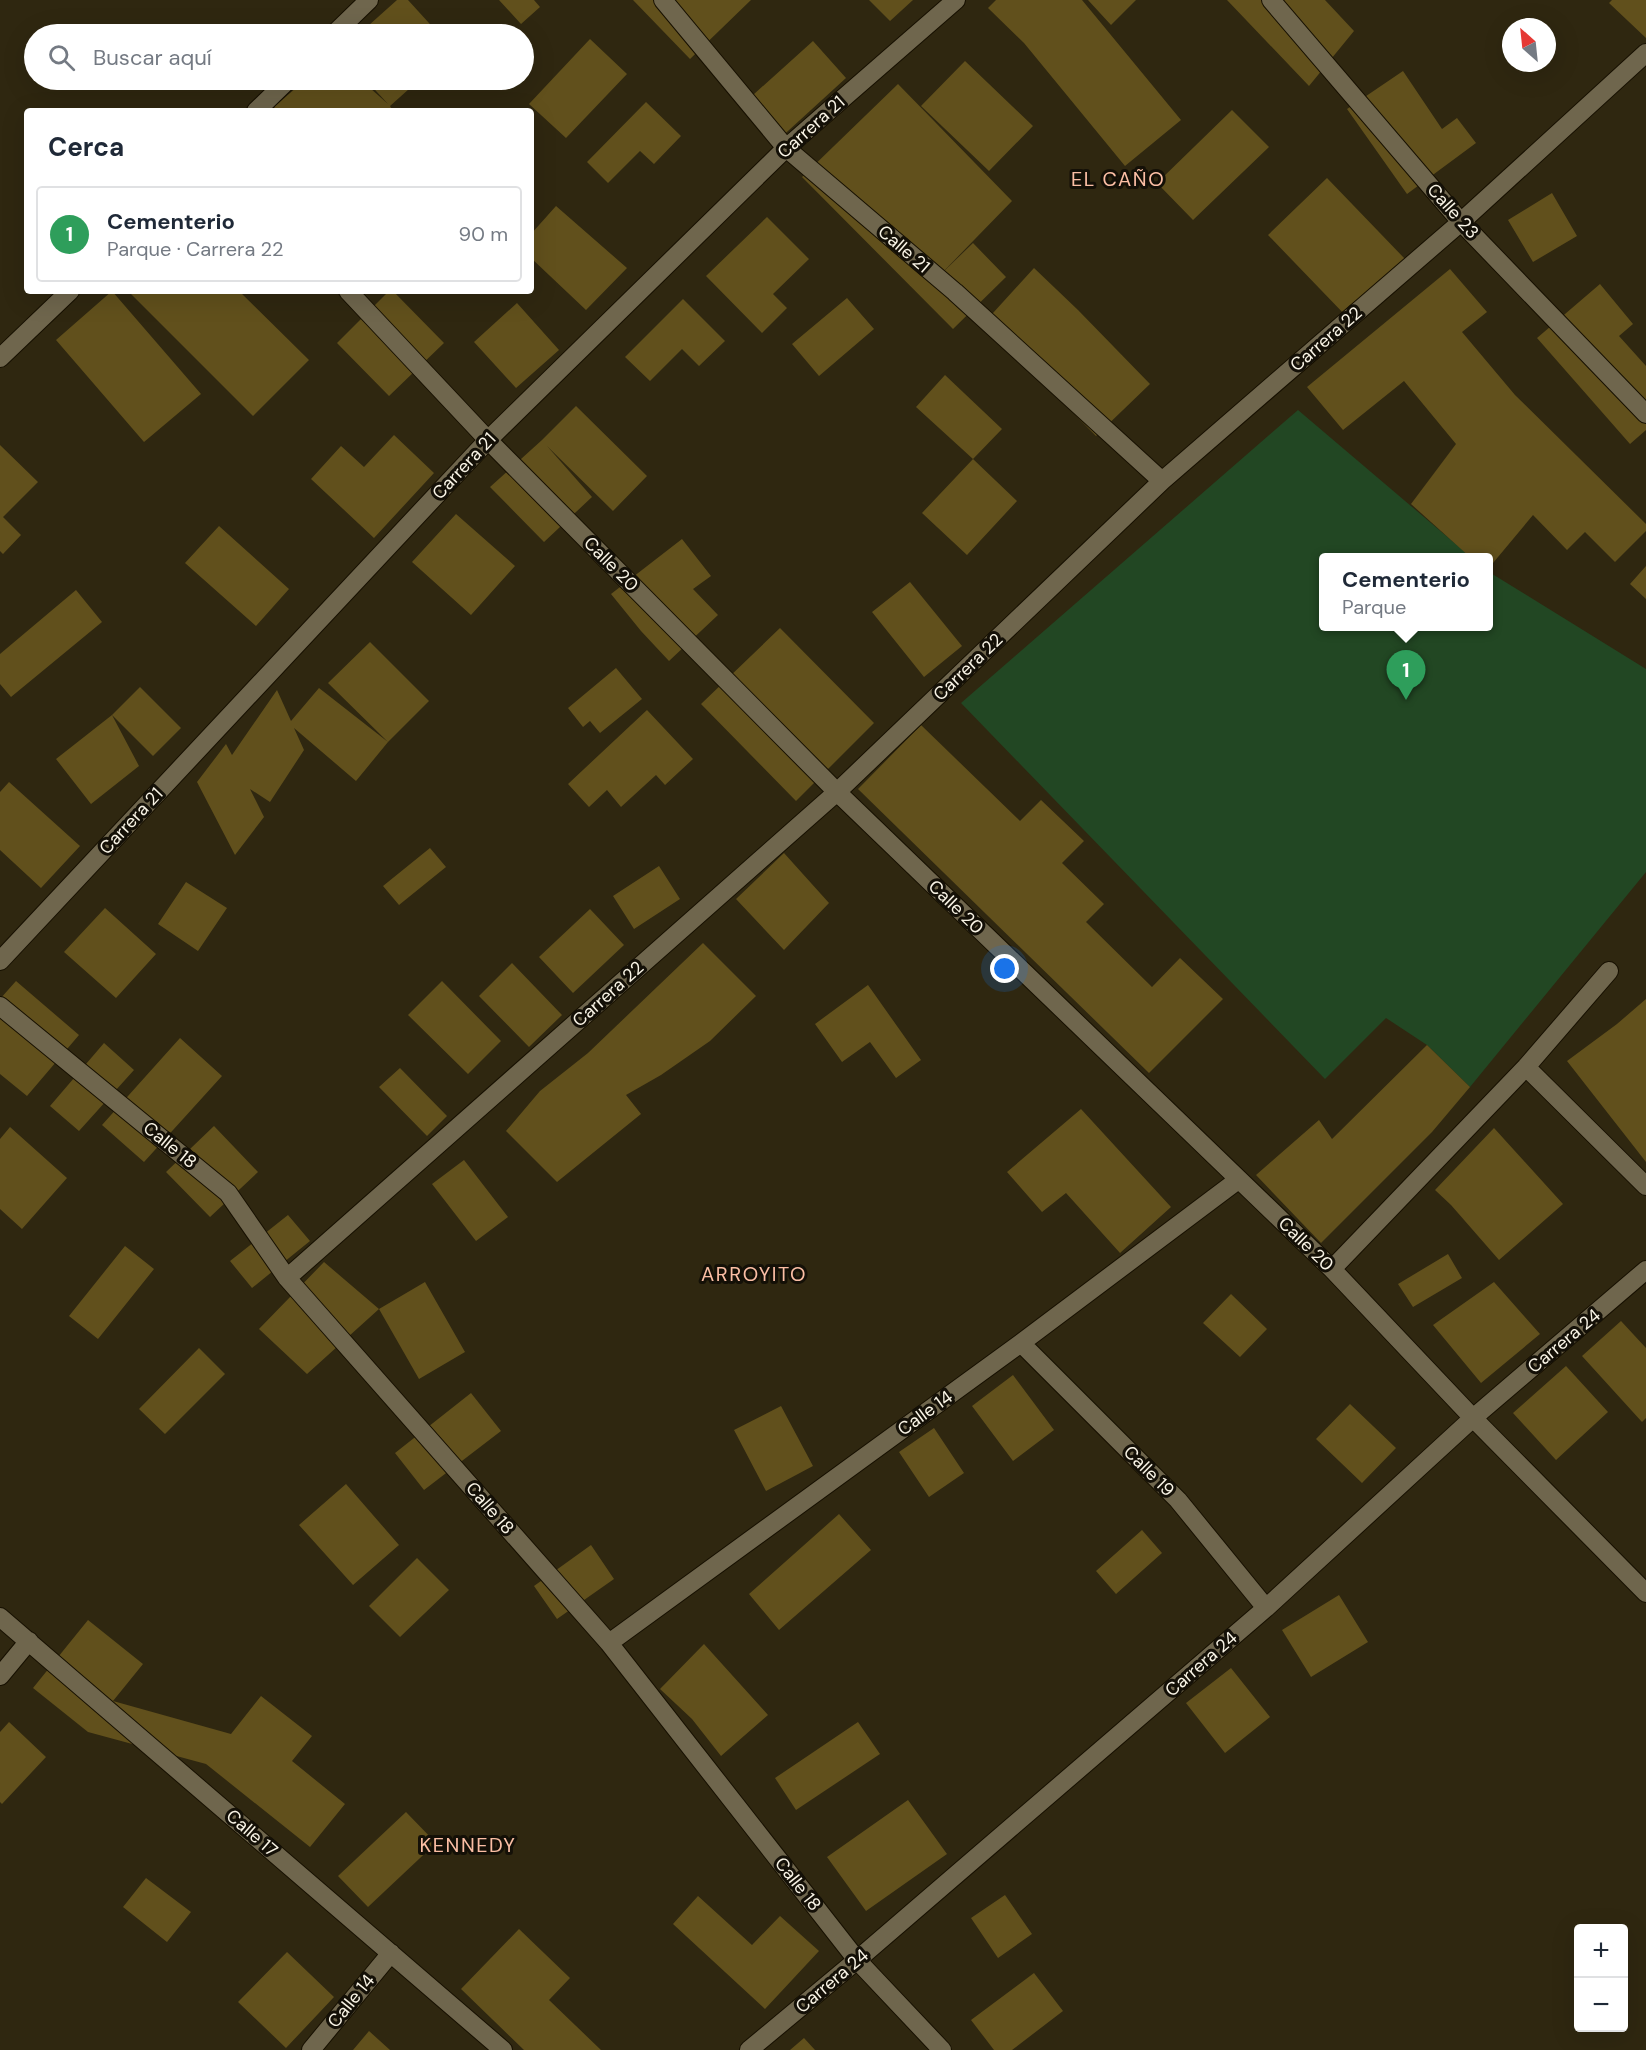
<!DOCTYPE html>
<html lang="es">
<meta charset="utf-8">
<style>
:root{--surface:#fff;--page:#f2f2f3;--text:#1f2937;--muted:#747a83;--line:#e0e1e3;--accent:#b45309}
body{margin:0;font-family:"DM Sans",sans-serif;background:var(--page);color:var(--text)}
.controls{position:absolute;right:18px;bottom:18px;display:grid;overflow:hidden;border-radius:6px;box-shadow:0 6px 24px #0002}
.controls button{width:54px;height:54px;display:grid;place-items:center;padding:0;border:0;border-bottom:2px solid var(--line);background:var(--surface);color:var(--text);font:30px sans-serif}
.compass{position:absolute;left:1502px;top:18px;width:54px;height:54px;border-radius:50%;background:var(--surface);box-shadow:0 6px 24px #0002;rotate:333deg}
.you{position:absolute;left:1005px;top:969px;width:21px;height:21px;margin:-15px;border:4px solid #fff;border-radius:50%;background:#1a73e8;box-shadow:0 0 0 9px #1a73e833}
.badge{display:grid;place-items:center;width:39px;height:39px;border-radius:50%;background:var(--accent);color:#fff;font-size:20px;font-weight:700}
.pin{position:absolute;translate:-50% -50px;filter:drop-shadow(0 2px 3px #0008)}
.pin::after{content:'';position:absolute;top:32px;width:21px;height:18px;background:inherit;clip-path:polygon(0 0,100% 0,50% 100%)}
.popup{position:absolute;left:1319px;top:553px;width:174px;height:78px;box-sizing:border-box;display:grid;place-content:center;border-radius:6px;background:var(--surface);filter:drop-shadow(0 2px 4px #0005);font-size:20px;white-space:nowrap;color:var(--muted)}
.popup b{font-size:22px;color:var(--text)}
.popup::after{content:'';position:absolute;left:50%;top:100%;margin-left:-12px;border:12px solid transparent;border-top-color:var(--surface)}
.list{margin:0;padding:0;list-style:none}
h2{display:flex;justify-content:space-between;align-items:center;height:78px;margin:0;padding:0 24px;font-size:26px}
h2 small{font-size:20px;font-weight:400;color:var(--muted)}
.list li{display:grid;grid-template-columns:39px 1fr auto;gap:18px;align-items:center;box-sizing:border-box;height:96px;margin:0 12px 12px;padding:0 12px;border:2px solid var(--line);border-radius:6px}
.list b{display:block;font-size:22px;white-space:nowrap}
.list p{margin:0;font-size:20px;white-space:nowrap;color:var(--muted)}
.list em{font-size:20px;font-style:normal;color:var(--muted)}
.icon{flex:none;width:33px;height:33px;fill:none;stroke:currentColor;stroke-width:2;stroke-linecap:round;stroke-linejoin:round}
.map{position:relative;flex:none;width:1646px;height:2050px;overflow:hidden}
.search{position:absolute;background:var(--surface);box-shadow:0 6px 24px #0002;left:24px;top:24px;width:510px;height:66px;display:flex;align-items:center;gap:15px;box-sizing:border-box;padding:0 21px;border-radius:33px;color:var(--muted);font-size:22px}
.panel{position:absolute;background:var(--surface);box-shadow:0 6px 24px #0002;left:24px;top:108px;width:510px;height:186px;border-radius:6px}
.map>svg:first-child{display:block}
.green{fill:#224723}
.building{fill:#61501c}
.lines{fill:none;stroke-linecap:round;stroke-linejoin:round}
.minor-casing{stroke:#171000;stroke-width:20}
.minor{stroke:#6f664d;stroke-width:18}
.labels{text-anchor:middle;stroke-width:6;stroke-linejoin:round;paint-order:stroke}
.street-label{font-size:18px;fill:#f9f4e6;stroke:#141007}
.neighbourhood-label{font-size:20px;letter-spacing:1.5px;fill:#fbbea4;stroke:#141007}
</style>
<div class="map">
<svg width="1646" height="2050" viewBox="0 0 1646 2050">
<rect width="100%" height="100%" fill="#2f2710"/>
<path class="green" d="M 1298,410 L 1471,557 L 1324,558 L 1324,626 L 1488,626 L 1489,572 L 1646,669 L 1646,872 L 1470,1087 L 1427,1045 L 1386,1018 L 1325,1079 L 961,703 Z"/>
<path class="building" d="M 397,0 L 408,0 L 439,34 L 359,34 Z
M 499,0 L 534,0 L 540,7 L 521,24 Z
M 633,0 L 751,0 L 690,59 Z
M 869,0 L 913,0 L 890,21 Z
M 996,0 L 1082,0 L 1181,120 L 1125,166 L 1024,43 L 988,8 Z
M 1088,0 L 1136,0 L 1111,25 Z
M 1227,0 L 1325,0 L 1354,31 L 1309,86 Z
M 1612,0 L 1646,0 L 1646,38 L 1609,3 Z
M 590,39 L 627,74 L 566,138 L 529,104 Z
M 813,41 L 846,78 L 777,141 L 743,104 Z
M 965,61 L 1033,126 L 989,171 L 921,106 Z
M 1403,71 L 1442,129 L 1457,118 L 1476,143 L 1407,194 L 1347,109 Z
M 305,80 L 361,80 L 388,104 L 366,80 L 419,80 L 390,106 L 393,111 L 278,111 L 274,107 Z
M 898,84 L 1012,201 L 939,276 L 973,243 L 1006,277 L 953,329 L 802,177 Z
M 646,102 L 681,136 L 654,164 L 640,151 L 608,183 L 587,162 Z
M 1232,110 L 1269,147 L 1193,220 L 1157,183 Z
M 1327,178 L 1405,259 L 1347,317 L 1268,235 Z
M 1552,193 L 1577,236 L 1533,262 L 1508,220 Z
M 556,206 L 627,268 L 586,310 L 531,258 L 531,234 Z
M 767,217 L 809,259 L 773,294 L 787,308 L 762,333 L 706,276 Z
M 1034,268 L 1078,310 L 1150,384 L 1096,436 L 1024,363 L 983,324 Z
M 1450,269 L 1487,312 L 1462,332 L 1515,395 L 1646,524 L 1646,531 L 1615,562 L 1585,532 L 1567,550 L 1533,515 L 1488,569 L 1488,558 L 1471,558 L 1411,504 L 1456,444 L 1404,381 L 1343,430 L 1307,387 Z
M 1600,284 L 1633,324 L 1619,336 L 1646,366 L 1646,430 L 1630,444 L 1537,338 Z
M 112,291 L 201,394 L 144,442 L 56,340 Z
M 128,291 L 239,291 L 309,360 L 253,416 Z
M 389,291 L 393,291 L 444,343 L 389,396 L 337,343 Z
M 847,298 L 874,329 L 819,376 L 792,344 Z
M 683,299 L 725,341 L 699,366 L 682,349 L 650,381 L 625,357 Z
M 517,303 L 559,350 L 516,388 L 474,342 Z
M 945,375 L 1002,429 L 973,459 L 916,407 Z
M 576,406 L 647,476 L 613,511 L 547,446 L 592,497 L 544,542 L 490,487 L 542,440 Z
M 394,435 L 434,473 L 374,538 L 311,479 L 341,446 L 364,467 Z
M 0,445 L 38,482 L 3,517 L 21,535 L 3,554 L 0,551 Z
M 973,459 L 1017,501 L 967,555 L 922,513 Z
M 456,514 L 515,566 L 471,615 L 412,562 Z
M 219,526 L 289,589 L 256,626 L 185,563 Z
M 682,539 L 711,576 L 693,589 L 718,615 L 669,661 L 641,631 L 611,594 Z
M 1646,566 L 1646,599 L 1630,584 Z
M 910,582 L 962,646 L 924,677 L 872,612 Z
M 76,590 L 102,622 L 11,697 L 0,684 L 0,654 Z
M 780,628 L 874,723 L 796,801 L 701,704 Z
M 370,642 L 429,701 L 388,742 L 328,683 Z
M 616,668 L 642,699 L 600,733 L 590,721 L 583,727 L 568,708 Z
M 140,687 L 181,728 L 153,756 L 112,715 Z
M 319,688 L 388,742 L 356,781 L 294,728 L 304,750 L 270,802 L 250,789 L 264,817 L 235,855 L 197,782 L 226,744 L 232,755 L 277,690 L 291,721 Z
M 647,710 L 693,759 L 665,785 L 656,775 L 621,807 L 607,790 L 589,807 L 568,784 Z
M 112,715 L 139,766 L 91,804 L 56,759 Z
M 921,725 L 1020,821 L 1041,800 L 1084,841 L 1062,863 L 1104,904 L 1086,922 L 1152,987 L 1180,958 L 1223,999 L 1149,1073 L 858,789 Z
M 9,782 L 80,846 L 41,888 L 0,850 L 0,792 Z
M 430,848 L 446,867 L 399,905 L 383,886 Z
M 784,853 L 829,903 L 784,950 L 736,899 Z
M 659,866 L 680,899 L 634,929 L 613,896 Z
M 186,882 L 227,908 L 198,951 L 158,924 Z
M 105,908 L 156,954 L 116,998 L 64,952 Z
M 590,909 L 624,945 L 573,993 L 539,957 Z
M 703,943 L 756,996 L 710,1041 L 661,1075 L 626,1095 L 641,1114 L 557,1182 L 506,1131 L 540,1091 L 588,1053 Z
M 512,963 L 562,1015 L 529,1047 L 479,996 Z
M 16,981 L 79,1035 L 27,1096 L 0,1074 L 0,999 Z
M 442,981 L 501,1041 L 468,1074 L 408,1015 Z
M 868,985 L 921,1060 L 896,1078 L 870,1042 L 842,1062 L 815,1024 Z
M 1646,999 L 1646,1162 L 1567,1061 L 1617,1024 Z
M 180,1038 L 222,1076 L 144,1162 L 102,1125 Z
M 104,1043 L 134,1070 L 79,1131 L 50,1106 Z
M 1427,1045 L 1470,1087 L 1432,1132 L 1321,1243 L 1256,1175 L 1319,1120 L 1332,1139 Z
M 400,1068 L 447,1116 L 427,1136 L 379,1087 Z
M 1081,1109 L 1171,1207 L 1120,1253 L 1066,1193 L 1042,1212 L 1007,1172 Z
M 214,1126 L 258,1172 L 210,1217 L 166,1172 Z
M 10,1127 L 67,1178 L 22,1229 L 0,1209 L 0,1139 Z
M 1494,1128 L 1563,1204 L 1499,1260 L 1451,1205 L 1435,1190 Z
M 464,1160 L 508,1217 L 476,1241 L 432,1184 Z
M 288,1215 L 310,1241 L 252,1288 L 230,1261 Z
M 125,1246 L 154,1269 L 98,1339 L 69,1316 Z
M 1448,1254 L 1462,1278 L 1413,1307 L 1398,1284 Z
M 324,1262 L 379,1309 L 307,1374 L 259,1329 Z
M 425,1282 L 465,1352 L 419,1379 L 379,1309 Z
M 1494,1282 L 1540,1334 L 1481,1383 L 1433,1325 Z
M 1231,1294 L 1267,1329 L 1240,1357 L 1203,1323 Z
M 1621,1321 L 1646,1348 L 1646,1418 L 1642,1422 L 1582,1356 Z
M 199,1348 L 225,1374 L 165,1434 L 139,1409 Z
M 1566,1366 L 1608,1412 L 1556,1460 L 1513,1413 Z
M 1013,1375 L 1054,1430 L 1013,1461 L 972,1406 Z
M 471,1393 L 501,1431 L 424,1490 L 395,1453 Z
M 1350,1404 L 1396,1448 L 1362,1483 L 1316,1439 Z
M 781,1406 L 813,1466 L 766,1491 L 734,1430 Z
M 934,1428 L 964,1473 L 929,1497 L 899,1452 Z
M 346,1484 L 399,1545 L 353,1585 L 299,1525 Z
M 839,1514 L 871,1550 L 779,1630 L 749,1594 Z
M 1142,1530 L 1162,1553 L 1116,1594 L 1096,1571 Z
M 591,1545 L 614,1579 L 557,1619 L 534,1586 Z
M 417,1558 L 449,1590 L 400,1637 L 369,1606 Z
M 1339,1595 L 1368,1642 L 1311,1677 L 1282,1630 Z
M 88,1620 L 143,1664 L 113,1701 L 231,1734 L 261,1696 L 312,1736 L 292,1761 L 345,1804 L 310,1847 L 206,1764 L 88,1732 L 33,1688 Z
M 704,1644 L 768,1715 L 721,1756 L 692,1719 L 660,1689 Z
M 1231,1668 L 1270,1717 L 1225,1753 L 1186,1703 Z
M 9,1722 L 46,1757 L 2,1804 L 0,1802 L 0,1732 Z
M 858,1722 L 880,1754 L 796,1810 L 775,1778 Z
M 908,1800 L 947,1854 L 866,1911 L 827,1857 Z
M 406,1812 L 436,1843 L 368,1907 L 338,1876 Z
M 146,1878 L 191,1912 L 167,1942 L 123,1907 Z
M 1005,1895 L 1032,1934 L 998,1958 L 971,1918 Z
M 698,1896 L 752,1945 L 780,1916 L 819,1951 L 765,2009 L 673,1924 Z
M 519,1929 L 570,1978 L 549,2000 L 601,2050 L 524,2050 L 461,1989 Z
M 287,1952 L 334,1997 L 286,2048 L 238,2002 Z
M 1034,1973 L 1063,2011 L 1012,2050 L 994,2050 L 971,2020 Z
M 369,2031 L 390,2050 L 353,2050 Z
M 804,2038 L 815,2050 L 790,2050 Z"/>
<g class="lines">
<defs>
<path id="minor" d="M 663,0 L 786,148 L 955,292 L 1162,481
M 1271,0 L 1461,222 L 1646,414
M 334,34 L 369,0
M 256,111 L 288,80
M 348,291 L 488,440 L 837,792 L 1332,1269 L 1473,1418 L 1646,1593
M 0,358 L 70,291
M 0,961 L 488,440 L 786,148 L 956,0
M 0,1006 L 228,1193 L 287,1278 L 609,1643 L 857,1960 L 942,2050
M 1526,1067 L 1646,1186
M 1332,1269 L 1526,1067 L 1609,971
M 287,1278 L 837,792 L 1162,481 L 1461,222 L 1646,53
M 1021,1343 L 1178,1500 L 1266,1608
M 0,1617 L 503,2050
M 609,1643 L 1021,1343 L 1238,1180
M 0,1676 L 29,1641
M 311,2050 L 391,1953
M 749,2050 L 857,1960 L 1266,1608 L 1473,1418 L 1646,1270"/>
</defs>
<use href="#minor" class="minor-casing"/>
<use href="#minor" class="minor"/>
</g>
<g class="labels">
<g class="street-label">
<text transform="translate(811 127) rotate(-42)" y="6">Carrera 21</text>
<text transform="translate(1453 211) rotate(48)" y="6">Calle 23</text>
<text transform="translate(904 249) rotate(41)" y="6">Calle 21</text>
<text transform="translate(1326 339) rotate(-41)" y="6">Carrera 22</text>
<text transform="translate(464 466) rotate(-47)" y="6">Carrera 21</text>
<text transform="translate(611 564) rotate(45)" y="6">Calle 20</text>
<text transform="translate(968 667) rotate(-44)" y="6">Carrera 22</text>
<text transform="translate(131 821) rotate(-47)" y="6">Carrera 21</text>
<text transform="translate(956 907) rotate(44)" y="6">Calle 20</text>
<text transform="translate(608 994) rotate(-42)" y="6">Carrera 22</text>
<text transform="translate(170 1145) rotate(39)" y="6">Calle 18</text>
<text transform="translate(1306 1244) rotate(44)" y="6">Calle 20</text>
<text transform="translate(1564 1341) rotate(-40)" y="6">Carrera 24</text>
<text transform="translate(925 1413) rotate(-36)" y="6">Calle 14</text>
<text transform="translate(1149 1471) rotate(45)" y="6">Calle 19</text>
<text transform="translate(490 1508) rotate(49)" y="6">Calle 18</text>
<text transform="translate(1201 1664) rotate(-41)" y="6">Carrera 24</text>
<text transform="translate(252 1833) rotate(41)" y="6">Calle 17</text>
<text transform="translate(798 1884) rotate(52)" y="6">Calle 18</text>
<text transform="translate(832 1981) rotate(-40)" y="6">Carrera 24</text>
<text transform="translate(351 2001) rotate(-51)" y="6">Calle 14</text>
</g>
<g class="neighbourhood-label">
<text x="1118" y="186">EL CAÑO</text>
<text x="754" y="1281">ARROYITO</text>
<text x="468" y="1852">KENNEDY</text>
</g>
</g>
</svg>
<div class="controls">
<button>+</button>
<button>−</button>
</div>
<svg class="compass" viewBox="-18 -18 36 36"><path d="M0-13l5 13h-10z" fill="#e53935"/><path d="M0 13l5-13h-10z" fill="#747a83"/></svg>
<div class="you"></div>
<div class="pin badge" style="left:1406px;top:700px;background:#2e9e5b">1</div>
<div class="popup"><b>Cementerio</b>Parque</div>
<div class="search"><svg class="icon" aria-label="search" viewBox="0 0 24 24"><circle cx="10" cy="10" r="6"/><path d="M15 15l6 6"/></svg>Buscar aquí</div>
<section class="panel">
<h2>Cerca<small></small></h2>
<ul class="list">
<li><span class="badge" style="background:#2e9e5b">1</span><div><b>Cementerio</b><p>Parque · Carrera 22</p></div><em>90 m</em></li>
</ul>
</section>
</div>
